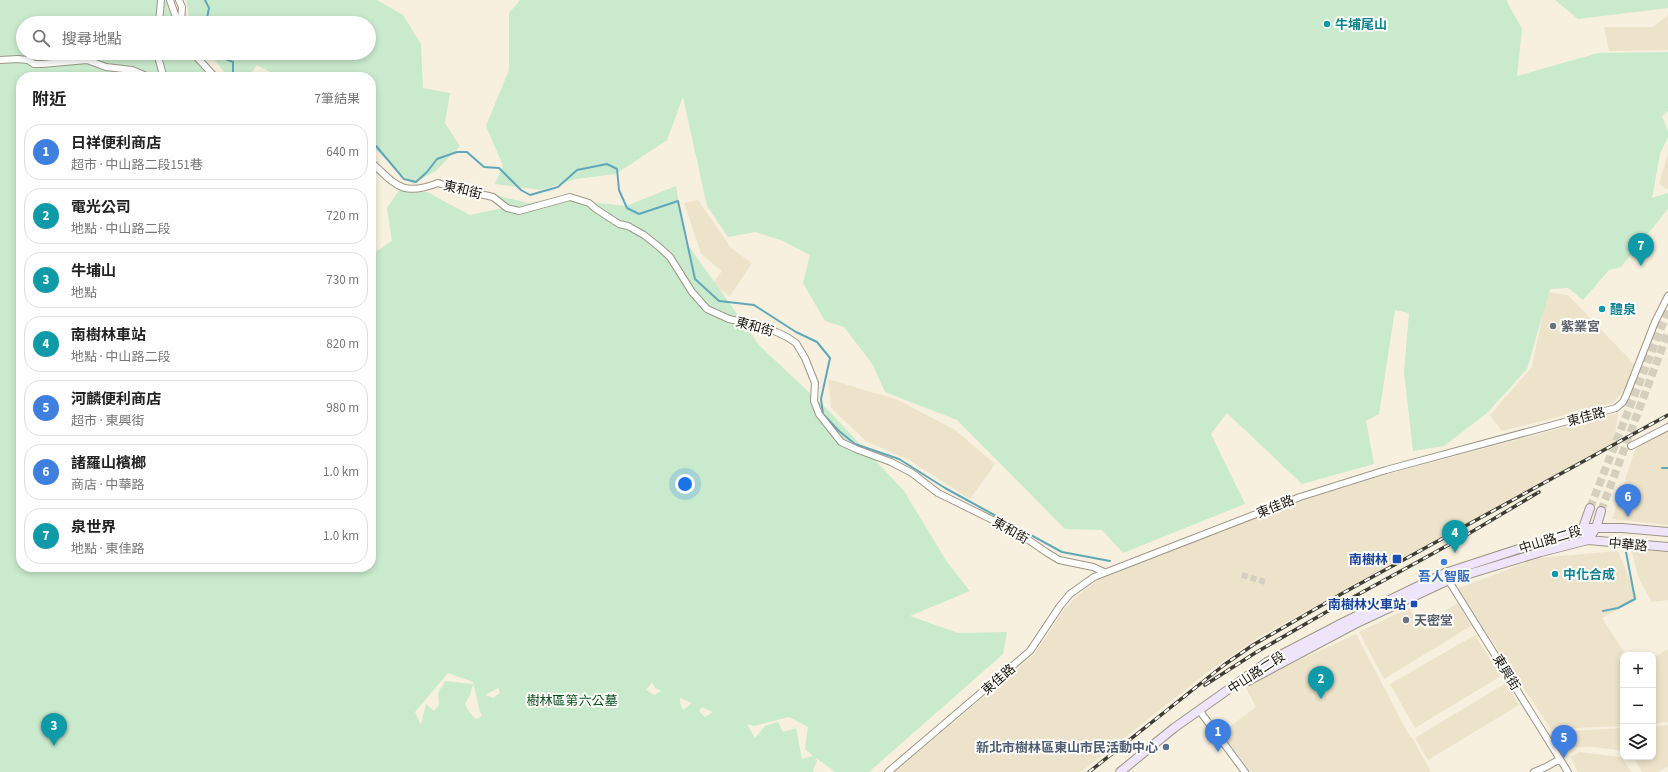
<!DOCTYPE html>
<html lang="zh-TW">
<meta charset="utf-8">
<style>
:root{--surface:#fff;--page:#f6f6f6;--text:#222;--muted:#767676;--line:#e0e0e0;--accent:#8b5308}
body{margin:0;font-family:"Source Sans 3","Noto Sans TC",sans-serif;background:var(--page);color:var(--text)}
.controls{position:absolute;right:12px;bottom:12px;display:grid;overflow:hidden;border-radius:8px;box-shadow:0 2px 6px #0003}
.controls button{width:36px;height:36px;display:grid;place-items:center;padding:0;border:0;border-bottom:1px solid var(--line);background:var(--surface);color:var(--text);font:20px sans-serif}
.you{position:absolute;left:685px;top:484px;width:14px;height:14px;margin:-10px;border:3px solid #fff;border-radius:50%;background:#1a73e8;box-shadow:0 0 0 6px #1a73e833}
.badge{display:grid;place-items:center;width:26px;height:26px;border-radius:50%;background:var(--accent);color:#fff;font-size:13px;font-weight:700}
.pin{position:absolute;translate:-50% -33px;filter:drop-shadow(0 1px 2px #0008)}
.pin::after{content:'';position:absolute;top:21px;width:14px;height:12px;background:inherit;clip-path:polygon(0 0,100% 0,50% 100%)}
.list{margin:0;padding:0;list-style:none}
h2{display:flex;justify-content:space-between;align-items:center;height:52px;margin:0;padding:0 16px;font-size:17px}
h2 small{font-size:13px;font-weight:400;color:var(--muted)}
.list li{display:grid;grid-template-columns:26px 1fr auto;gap:12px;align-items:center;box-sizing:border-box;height:56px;margin:0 8px 8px;padding:0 8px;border:1px solid var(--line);border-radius:16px}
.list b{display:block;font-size:15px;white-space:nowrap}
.list p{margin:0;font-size:13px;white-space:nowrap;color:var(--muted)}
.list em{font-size:13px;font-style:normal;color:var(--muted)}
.icon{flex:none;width:22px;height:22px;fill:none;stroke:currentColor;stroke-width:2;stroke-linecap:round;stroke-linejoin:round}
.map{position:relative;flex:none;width:1668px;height:772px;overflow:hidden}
.search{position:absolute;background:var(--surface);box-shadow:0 2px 6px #0003;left:16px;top:16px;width:360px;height:44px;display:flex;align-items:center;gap:10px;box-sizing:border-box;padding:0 14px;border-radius:22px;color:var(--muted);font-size:15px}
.panel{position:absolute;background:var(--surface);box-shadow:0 2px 6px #0003;left:16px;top:72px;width:360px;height:500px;border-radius:16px}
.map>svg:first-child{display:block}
.built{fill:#ede3ca}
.green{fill:#c9eacd;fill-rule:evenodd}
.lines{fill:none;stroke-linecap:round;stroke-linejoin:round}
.stream{stroke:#60a8b9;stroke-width:2}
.street-tunnel{stroke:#d5cfbf;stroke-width:6;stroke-dasharray:6 3;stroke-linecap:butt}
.secondary-tunnel{stroke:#d5cfbf;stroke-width:8;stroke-dasharray:8 4;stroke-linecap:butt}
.street-casing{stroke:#9e9787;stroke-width:8}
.secondary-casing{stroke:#9e9787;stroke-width:10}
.street{stroke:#fff;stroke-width:6}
.secondary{stroke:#eee5fb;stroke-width:8}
.rail-casing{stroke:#3f3c33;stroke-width:3.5}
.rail{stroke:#fffdfa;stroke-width:2;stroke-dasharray:6;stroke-linecap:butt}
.culture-dot{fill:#0f9aa8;stroke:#fffdfa;stroke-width:1.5}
.worship-dot{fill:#6b7280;stroke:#fffdfa;stroke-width:1.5}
.transit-dot{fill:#1a4fb4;stroke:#fffdfa;stroke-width:1.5}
.shop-dot{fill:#3f7fe0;stroke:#fffdfa;stroke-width:1.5}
.service-dot{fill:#5c6f8a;stroke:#fffdfa;stroke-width:1.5}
.labels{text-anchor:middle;stroke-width:4;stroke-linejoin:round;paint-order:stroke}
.culture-label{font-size:13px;font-weight:bold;fill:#0d838f;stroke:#fffdfa;text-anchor:start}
.street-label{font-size:13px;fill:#17150e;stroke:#fffdfa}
.worship-label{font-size:13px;font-weight:bold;fill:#5b616d;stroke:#fffdfa;text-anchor:start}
.transit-label{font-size:13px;font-weight:bold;fill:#164399;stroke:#fffdfa;text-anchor:end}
.shop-label{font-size:13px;font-weight:bold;fill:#366cbe;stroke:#fffdfa}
.park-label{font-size:13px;fill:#07511f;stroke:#fffdfa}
.service-label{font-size:13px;font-weight:bold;fill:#4e5e75;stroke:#fffdfa;text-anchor:end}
</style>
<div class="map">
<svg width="1668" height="772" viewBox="0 0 1668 772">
<rect width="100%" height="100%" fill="#f7f0de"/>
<path class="built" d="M 1668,15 L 1668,50 L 1609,51 L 1604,27 L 1653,27 Z
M 1668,154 L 1668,190 L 1659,184 Z
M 698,200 L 731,248 L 752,263 L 730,296 L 712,284 L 722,271 L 701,254 L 684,203 Z
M 1547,292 L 1568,295 L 1634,364 L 1625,390 L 1613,403 L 1502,431 L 1490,415 L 1532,367 Z
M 828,379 L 898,400 L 955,430 L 995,464 L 970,499 L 909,460 L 866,441 L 831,408 Z
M 1618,413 L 1614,443 L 1259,637 L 1209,671 L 1081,772 L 894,772 L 1034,655 L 1064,609 L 1076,597 L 1098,580 L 1297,502 L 1388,474 Z
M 1668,431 L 1668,525 L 1612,519 L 1636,447 Z
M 1631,548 L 1668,552 L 1668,600 L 1652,602 L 1638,577 Z
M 1618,551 L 1638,599 L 1602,618 L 1626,655 L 1623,655 L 1623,726 L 1551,729 L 1457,589 L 1538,558 Z
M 1458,603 L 1471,626 L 1384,679 L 1359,632 L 1409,608 L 1420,626 Z
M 1356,634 L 1410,737 L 1413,739 L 1431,772 L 1251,772 L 1221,733 L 1256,707 L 1246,688 L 1278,670 Z
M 1475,635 L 1501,676 L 1415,728 L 1390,684 Z
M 1668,649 L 1668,722 L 1653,724 L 1653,658 Z
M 1506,683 L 1519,705 L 1428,760 L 1415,738 Z
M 1668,725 L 1668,766 L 1659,772 L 1642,772 L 1634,757 L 1653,757 L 1653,726 Z
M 1623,728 L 1623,751 L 1595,747 L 1563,747 L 1553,732 Z
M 1579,752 L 1621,757 L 1632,772 L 1578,772 L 1570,757 Z"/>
<path class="green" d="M 0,0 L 165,0 L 174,11 L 176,23 L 23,23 L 23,53 L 191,53 L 208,77 L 21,77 L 21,567 L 371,567 L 371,255 L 392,241 L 387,208 L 400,189 L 427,192 L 470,215 L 503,208 L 495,195 L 528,203 L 568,196 L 589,202 L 626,206 L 676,186 L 685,241 L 760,346 L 829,411 L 904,491 L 947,562 L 970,591 L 910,616 L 958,633 L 1007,632 L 1003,654 L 869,772 L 835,772 L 816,758 L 817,761 L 813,770 L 814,772 L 0,772 ZM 448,673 L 473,682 L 480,712 L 482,716 L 476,719 L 469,712 L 465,704 L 470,695 L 473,684 L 445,681 L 438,693 L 439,705 L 434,711 L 426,704 L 421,725 L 415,712 ZM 652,682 L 655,688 L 661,691 L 654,695 L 646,690 ZM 498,688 L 500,693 L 493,698 L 485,695 ZM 680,698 L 692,703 L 683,710 L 680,703 ZM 702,707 L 713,712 L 705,717 L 699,711 ZM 789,717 L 808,727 L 805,749 L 813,756 L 802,759 L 796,728 L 783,732 L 778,722 L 765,726 L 755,738 L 747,724 L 754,726 Z
M 186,0 L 377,0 L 403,15 L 421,44 L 423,88 L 450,93 L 445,123 L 460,146 L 437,170 L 413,184 L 371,145 L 371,77 L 279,77 L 257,65 L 249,77 L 228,77 L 209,53 L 369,53 L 369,23 L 190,23 Z
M 520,0 L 1506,0 L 1522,29 L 1517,76 L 1598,53 L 1668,52 L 1668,111 L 1662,116 L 1668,131 L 1668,137 L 1660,154 L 1652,198 L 1668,193 L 1668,209 L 1621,267 L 1609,270 L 1583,300 L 1568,288 L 1550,289 L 1527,369 L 1487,413 L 1444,446 L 1413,451 L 1404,372 L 1409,313 L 1395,310 L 1379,414 L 1366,421 L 1374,464 L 1302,484 L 1227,413 L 1211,434 L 1245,504 L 1123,553 L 1102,530 L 1065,529 L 957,420 L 885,392 L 873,365 L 844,327 L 825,321 L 803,283 L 810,255 L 781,240 L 755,232 L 728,237 L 707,206 L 683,97 L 667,140 L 616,174 L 576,179 L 542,190 L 495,184 L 503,166 L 486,126 L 509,70 L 509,13 Z
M 1555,0 L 1668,0 L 1668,8 L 1578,19 Z"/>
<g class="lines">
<path class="stream" d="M 205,0 L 209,8 L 206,23
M 210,53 L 233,62 L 233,77
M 371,144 L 376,146 L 404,179 L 416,182 L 427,172 L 437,159 L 457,152 L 467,152 L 484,167 L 499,168 L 521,190 L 530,195 L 558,187 L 577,170 L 607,164 L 617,169 L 619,190 L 627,208 L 639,214 L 678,201 L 695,279 L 719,301 L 754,305 L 796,332 L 817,342 L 830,358 L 821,399 L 823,414 L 839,431 L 855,444 L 899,459 L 945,488 L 1062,552 L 1110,561
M 1662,468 L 1668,468
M 1603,611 L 1618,608 L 1635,599 L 1626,552"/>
<path class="street-tunnel" d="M 1242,575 L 1265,582"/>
<path class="secondary-tunnel" d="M 1590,508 L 1668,310
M 1601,511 L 1668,332"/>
<defs>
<path id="street" d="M 170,0 L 178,23
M 179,0 L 182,7 L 181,23
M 159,23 L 161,0
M 157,53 L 163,75 L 161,77
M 193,53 L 215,77
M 0,60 L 18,59 L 28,60 L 34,64 L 42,64 L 87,60 L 106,67 L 132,70 L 149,77
M 371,162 C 396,185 402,197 438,183 L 453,188 L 493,197 L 507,208 L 519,211 L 570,197 L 589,203 L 596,209 L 619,224 L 628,226 L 644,235 L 659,247 L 670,257 L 692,292 L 707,309 L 729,319 L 768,328 L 787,337 L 796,343 L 805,358 L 815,383 L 814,401 L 819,414 L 841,442 L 856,449 L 891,462 L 912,473 L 938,493 L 1017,532 L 1046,552 L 1059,560 L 1093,567 L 1104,572
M 1631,446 L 1668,427
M 1447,578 L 1568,772
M 1199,710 L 1245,772
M 888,772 L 1030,651 L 1060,606 L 1070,594 L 1094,577 L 1300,497 L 1386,470 L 1616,408 L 1623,402 L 1626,396 L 1655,322 L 1668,296
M 1534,772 L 1546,767 L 1560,759"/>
<path id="secondary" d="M 1588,540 L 1583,528 L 1590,508
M 1588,540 L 1596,528 L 1601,511
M 1248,681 L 1355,624 L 1449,580 L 1541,552 L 1588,540 L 1668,547
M 1120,772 L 1174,728 L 1267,662 L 1344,622 L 1445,573 L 1583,528 L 1622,528 L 1668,532"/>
</defs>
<use href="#street" class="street-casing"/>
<use href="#secondary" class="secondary-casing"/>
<use href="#street" class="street"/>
<use href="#secondary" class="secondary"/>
<defs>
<path id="rail" d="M 1205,685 L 1255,653 L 1328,611 L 1463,537 L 1539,492
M 1089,772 L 1224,665 L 1253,645 L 1343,593 L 1668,415"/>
</defs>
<use href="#rail" class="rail-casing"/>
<use href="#rail" class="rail"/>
</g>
<g class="culture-dot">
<circle cx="1327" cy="24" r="4"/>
<circle cx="1602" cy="309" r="4"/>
<circle cx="1555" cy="574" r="4"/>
</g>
<g class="worship-dot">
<circle cx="1553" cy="326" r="4"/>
<circle cx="1406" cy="620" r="4"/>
</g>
<g class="transit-dot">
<rect x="1392" y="554" width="10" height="10" rx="2"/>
<rect x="1410" y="600" width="8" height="8" rx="2"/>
</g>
<circle class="shop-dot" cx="1444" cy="562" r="4"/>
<circle class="service-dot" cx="1166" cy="747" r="4"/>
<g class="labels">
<g class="culture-label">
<text x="1335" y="29">牛埔尾山</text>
<text x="1610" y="314">醴泉</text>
<text x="1563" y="579">中化合成</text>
</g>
<g class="street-label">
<text transform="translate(463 189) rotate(14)" y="5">東和街</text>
<text transform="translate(755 326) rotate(16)" y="5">東和街</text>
<text transform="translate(1586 416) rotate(-15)" y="5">東佳路</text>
<text transform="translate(1275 506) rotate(-22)" y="5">東佳路</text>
<text transform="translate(1011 530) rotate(30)" y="5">東和街</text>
<text transform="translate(1550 539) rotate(-17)" y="5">中山路二段</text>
<text transform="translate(1628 544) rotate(5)" y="5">中華路</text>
<text transform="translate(1256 672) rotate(-33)" y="5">中山路二段</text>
<text transform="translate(1507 672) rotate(58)" y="5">東興街</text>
<text transform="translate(998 679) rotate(-41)" y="5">東佳路</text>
</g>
<g class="worship-label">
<text x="1561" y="331">紫業宮</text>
<text x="1414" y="625">天密堂</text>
</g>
<g class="transit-label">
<text x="1388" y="564">南樹林</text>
<text x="1406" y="609">南樹林火車站</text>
</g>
<g class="shop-label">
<text x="1444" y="581">吾人智販</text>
</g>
<g class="park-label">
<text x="572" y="705">樹林區第六公墓</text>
</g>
<g class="service-label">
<text x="1158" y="752">新北市樹林區東山市民活動中心</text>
</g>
</g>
</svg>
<div class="controls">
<button>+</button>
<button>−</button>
<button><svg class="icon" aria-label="layers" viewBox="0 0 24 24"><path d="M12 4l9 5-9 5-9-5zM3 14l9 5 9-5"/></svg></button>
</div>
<div class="you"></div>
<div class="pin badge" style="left:1218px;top:752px;background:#3f7fe0">1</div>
<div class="pin badge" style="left:1321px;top:699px;background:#0f9aa8">2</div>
<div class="pin badge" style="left:54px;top:746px;background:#0f9aa8">3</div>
<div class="pin badge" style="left:1455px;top:553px;background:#0f9aa8">4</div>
<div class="pin badge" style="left:1564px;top:758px;background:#3f7fe0">5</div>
<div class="pin badge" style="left:1628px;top:517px;background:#3f7fe0">6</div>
<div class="pin badge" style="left:1641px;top:266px;background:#0f9aa8">7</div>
<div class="search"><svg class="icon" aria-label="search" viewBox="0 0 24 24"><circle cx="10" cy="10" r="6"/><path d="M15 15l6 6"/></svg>搜尋地點</div>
<section class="panel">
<h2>附近<small>7筆結果</small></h2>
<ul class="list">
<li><span class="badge" style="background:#3f7fe0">1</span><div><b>日祥便利商店</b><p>超市 · 中山路二段151巷</p></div><em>640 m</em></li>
<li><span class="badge" style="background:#0f9aa8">2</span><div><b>電光公司</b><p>地點 · 中山路二段</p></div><em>720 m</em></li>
<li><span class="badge" style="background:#0f9aa8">3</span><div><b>牛埔山</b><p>地點</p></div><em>730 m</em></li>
<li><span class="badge" style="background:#0f9aa8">4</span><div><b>南樹林車站</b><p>地點 · 中山路二段</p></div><em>820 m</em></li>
<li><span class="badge" style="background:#3f7fe0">5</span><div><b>河麟便利商店</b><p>超市 · 東興街</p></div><em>980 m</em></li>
<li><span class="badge" style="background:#3f7fe0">6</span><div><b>諸羅山檳榔</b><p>商店 · 中華路</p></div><em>1.0 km</em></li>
<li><span class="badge" style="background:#0f9aa8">7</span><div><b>泉世界</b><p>地點 · 東佳路</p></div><em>1.0 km</em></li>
</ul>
</section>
</div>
